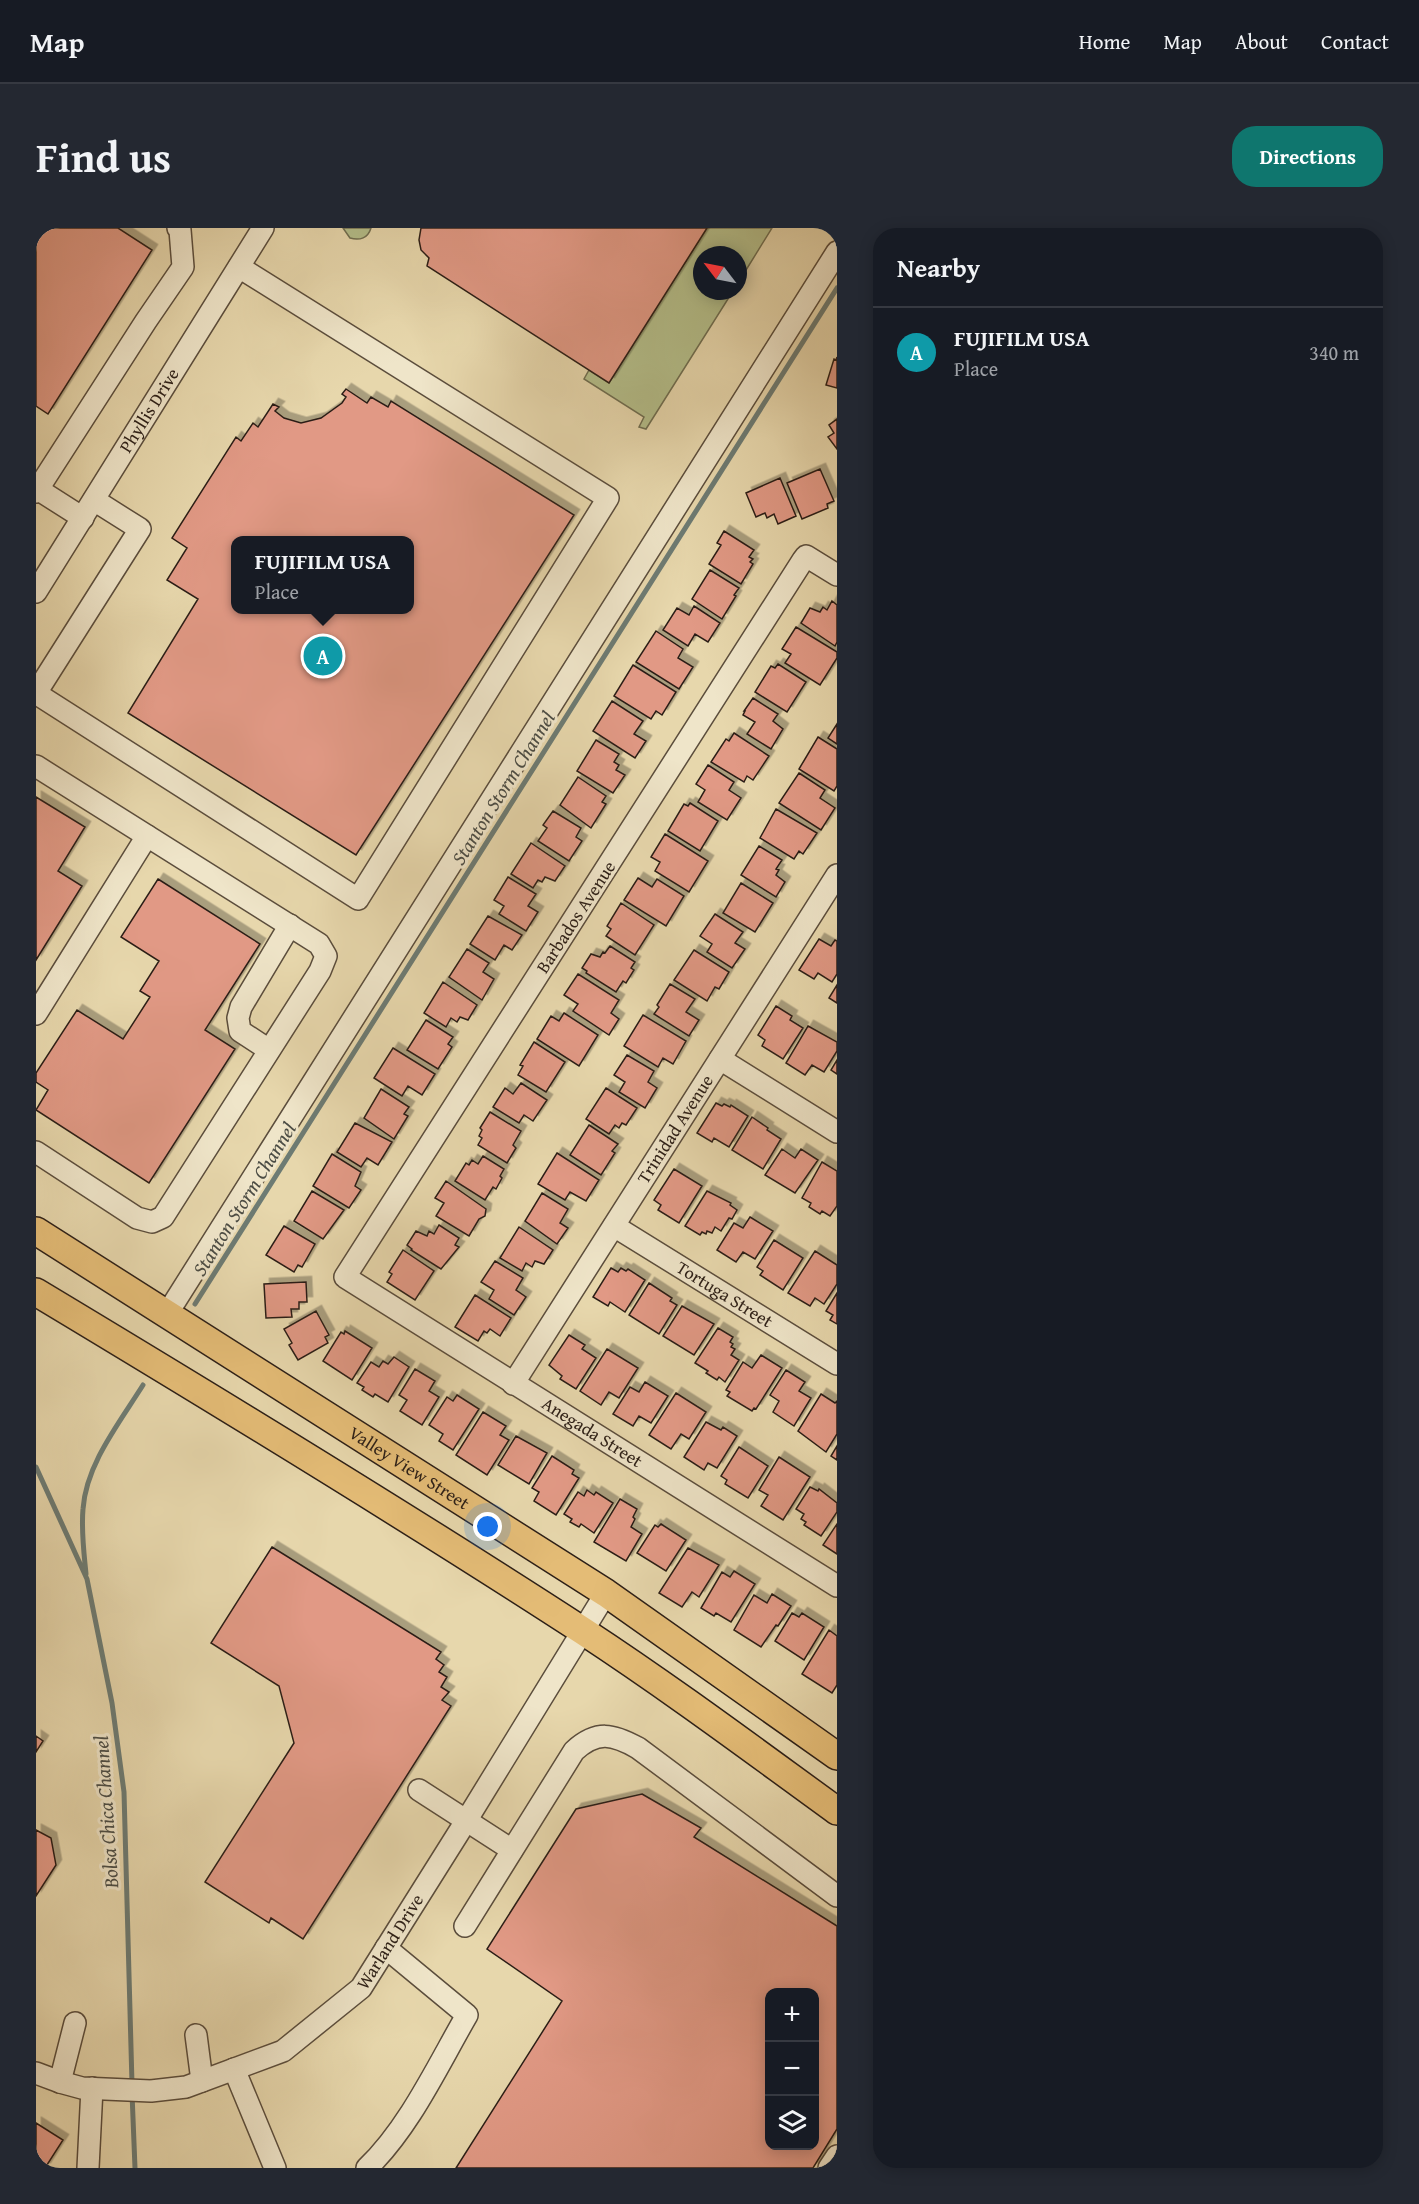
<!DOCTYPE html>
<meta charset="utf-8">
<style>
:root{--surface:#171b24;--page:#242831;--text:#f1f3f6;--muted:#9ea1a6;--line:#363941;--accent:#0f766e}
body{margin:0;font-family:"Gentium Book Plus",serif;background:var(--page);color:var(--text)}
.controls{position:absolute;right:18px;bottom:18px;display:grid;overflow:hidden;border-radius:12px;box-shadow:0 3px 15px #0003}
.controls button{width:54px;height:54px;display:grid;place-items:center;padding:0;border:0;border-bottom:2px solid var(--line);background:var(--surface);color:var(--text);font:30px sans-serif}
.compass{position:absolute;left:657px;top:18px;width:54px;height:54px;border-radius:50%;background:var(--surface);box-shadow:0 3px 15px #0003;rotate:302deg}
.you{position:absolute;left:452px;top:1299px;width:21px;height:21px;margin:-15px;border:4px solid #fff;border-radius:50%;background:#1a73e8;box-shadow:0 0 0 9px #1a73e833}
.badge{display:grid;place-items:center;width:39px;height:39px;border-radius:50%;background:var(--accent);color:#fff;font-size:20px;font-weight:700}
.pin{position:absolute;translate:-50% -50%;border:3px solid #fff;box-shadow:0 2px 6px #0006}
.popup{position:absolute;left:195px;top:308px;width:183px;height:78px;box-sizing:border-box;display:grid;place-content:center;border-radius:12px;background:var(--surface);filter:drop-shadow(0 2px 4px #0005);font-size:20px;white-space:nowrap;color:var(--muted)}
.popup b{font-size:22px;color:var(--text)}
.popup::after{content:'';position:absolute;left:50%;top:100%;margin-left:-12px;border:12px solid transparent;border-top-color:var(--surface)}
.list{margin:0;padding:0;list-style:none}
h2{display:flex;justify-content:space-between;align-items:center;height:78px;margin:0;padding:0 24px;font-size:26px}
h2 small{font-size:20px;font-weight:400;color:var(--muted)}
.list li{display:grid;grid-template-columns:39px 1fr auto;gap:18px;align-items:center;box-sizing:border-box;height:90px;padding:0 24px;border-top:2px solid var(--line)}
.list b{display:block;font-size:22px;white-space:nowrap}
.list p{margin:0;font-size:20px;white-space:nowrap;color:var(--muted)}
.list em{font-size:20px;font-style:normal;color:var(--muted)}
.icon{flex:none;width:33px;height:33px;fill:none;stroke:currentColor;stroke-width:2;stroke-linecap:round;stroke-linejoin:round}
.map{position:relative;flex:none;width:801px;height:1940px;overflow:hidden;border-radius:24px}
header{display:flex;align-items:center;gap:36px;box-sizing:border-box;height:84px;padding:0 30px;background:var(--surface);border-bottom:2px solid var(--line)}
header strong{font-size:28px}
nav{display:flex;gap:33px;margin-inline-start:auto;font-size:21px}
.intro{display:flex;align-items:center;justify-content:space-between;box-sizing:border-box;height:144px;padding:0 36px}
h1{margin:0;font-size:42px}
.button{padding:15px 27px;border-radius:24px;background:var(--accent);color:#fff;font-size:21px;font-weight:700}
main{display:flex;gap:36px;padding:0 36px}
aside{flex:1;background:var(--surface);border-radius:24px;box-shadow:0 3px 15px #0003}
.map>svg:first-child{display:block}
.green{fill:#b4be8a;stroke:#706e50;stroke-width:1.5}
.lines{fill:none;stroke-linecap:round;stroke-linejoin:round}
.stream{stroke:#6d7b73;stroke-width:5}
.building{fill:#e19985;stroke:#2c1f17;stroke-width:1.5;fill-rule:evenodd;filter:url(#shadow)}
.minor-casing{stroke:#5b4d3c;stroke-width:24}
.major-casing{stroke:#2c1f17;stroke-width:30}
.minor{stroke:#efe5c9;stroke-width:21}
.major{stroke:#e4bc76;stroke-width:27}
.labels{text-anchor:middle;stroke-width:6;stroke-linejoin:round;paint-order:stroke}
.street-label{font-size:18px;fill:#2c1f17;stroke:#efe5c9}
.water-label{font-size:20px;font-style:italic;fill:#4c4d45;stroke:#efe5c9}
</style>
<header>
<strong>Map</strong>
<nav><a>Home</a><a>Map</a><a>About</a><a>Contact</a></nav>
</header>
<div class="intro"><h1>Find us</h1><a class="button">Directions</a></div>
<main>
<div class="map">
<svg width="801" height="1940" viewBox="0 0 801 1940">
<defs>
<filter id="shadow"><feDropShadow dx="5.5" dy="-5.5" stdDeviation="0" flood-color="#0004"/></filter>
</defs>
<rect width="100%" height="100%" fill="#e7d7ac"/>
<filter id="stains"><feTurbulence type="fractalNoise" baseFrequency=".00333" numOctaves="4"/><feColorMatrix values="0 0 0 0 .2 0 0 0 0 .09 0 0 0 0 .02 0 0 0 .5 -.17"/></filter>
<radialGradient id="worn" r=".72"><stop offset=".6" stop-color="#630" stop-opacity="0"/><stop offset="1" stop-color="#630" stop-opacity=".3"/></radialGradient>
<path class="green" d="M 307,0 L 335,0 C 332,10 324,13 314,10 Z
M 671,0 L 736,0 L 702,55 L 702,27 L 666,27 L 666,63 L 697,63 L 610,201 L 603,199 L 608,189 L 548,151 L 553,142 L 573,155 Z"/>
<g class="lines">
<path class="stream" d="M 159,1076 L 801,60
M 0,1239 L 51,1351 L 76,1475 L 88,1564 L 96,1856
M 50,1346 C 48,1325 45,1303 47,1281 C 50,1236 84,1194 107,1157
M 96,1865 L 99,1940"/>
</g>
<path class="building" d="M 0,0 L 82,0 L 116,22 L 12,186 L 0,178 Z
M 385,0 L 671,0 L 573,155 L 391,38 L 393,30 L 385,22 L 383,12 Z
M 801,129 L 801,160 L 790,157 L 798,131 L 800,132 Z
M 310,161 L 331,175 L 335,169 L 352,179 L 355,173 L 538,287 L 320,627 L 92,485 L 162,371 L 131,352 L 151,320 L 136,310 L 200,209 L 205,213 L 217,195 L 222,199 L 237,176 L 243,179 L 239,183 L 248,190 L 265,195 L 285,190 L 306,175 L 310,169 L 306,166 ZM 200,312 L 374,312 L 374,382 L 200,382 Z
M 801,191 L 801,221 L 792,209 L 798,205 L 793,197 Z
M 784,241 L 798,273 L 791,276 L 792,280 L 766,291 L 751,255 Z
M 744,250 L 760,288 L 742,296 L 738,286 L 731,290 L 729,285 L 720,289 L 710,265 Z
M 688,303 L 718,322 L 713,329 L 717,331 L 714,334 L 717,336 L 705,356 L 673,336 L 685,317 L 681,315 Z
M 674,342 L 703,360 L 698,367 L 700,368 L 686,391 L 656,371 Z
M 796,373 L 801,377 L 801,414 L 799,418 L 765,395 L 774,380 L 784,384 L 787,379 L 791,382 Z
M 658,378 L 684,395 L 672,414 L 659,406 L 652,418 L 627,402 L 641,380 L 653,387 Z
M 760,399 L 801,424 L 801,430 L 784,457 L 749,435 L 755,426 L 746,421 Z
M 620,403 L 647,421 L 642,430 L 657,439 L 643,461 L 600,434 Z
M 742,436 L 770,454 L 751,484 L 719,464 L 735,438 L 739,440 Z
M 597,437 L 640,464 L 626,487 L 620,483 L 615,491 L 578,468 Z
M 717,470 L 742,486 L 737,493 L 747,501 L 735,521 L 711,506 L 719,494 L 707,487 L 709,483 L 708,483 Z
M 576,473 L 607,493 L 598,506 L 610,513 L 599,530 L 557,503 Z
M 801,496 L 801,516 L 792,510 Z
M 698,505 L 733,528 L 717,552 L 711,548 L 708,554 L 675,534 L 690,511 L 693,513 Z
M 782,509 L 801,521 L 801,558 L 798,563 L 763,541 Z
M 560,512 L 583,526 L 578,534 L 583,537 L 580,542 L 589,547 L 577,565 L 541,543 Z
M 672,537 L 698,554 L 693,562 L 705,570 L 691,592 L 662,574 L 669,562 L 660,556 Z
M 763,545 L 789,562 L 784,570 L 799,580 L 785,602 L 743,575 Z
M 542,549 L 570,568 L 566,574 L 570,576 L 555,600 L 524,577 Z
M 0,569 L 49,599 L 22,643 L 46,658 L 0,732 Z
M 654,575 L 682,593 L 664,623 L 632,603 L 648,576 L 652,578 Z
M 740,581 L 781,605 L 767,626 L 763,623 L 758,631 L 724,610 Z
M 517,583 L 545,600 L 540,609 L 546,613 L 533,633 L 502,613 L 511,600 L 507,597 Z
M 629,606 L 672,633 L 653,664 L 619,643 L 624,634 L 615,629 Z
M 495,615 L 529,638 L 519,653 L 509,649 L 506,654 L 502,652 L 497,660 L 475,646 Z
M 723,618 L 746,632 L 740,641 L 743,642 L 740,647 L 749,654 L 740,669 L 705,647 Z
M 472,649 L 500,666 L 492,678 L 502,684 L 490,703 L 463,686 L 468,678 L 458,672 Z
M 602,650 L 616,659 L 621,651 L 648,668 L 630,698 L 588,672 Z
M 122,651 L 224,716 L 169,802 L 199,821 L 113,955 L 0,882 L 12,862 L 0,854 L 0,845 L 41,782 L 87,811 L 114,769 L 104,763 L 123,733 L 85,709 Z
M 705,655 L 737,675 L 719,704 L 687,685 Z
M 585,675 L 618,697 L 599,727 L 570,708 L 575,701 L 571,698 Z
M 679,686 L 707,704 L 699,715 L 709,721 L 696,740 L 671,724 L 676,716 L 664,708 Z
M 452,688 L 486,707 L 476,722 L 468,717 L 459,732 L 434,716 Z
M 783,711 L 795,718 L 799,712 L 801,713 L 801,746 L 796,754 L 782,745 L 778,751 L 763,742 Z
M 574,718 L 599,734 L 595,740 L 598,742 L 590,755 L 587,753 L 580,764 L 550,745 L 551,743 L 546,740 L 555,726 L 564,729 L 567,724 L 569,725 Z
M 431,721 L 453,735 L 447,744 L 458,751 L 446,772 L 413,749 Z
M 658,722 L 693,744 L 683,761 L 679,759 L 671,773 L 638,752 Z
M 542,746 L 583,772 L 575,785 L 583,791 L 573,807 L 537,783 L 542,776 L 528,767 Z
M 407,754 L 441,777 L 432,792 L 424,789 L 421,794 L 415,790 L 410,799 L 388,785 Z
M 634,756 L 659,771 L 650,784 L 663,792 L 653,808 L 618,786 L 623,779 L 621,777 Z
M 801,757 L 801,775 L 793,770 Z
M 740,778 L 756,788 L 754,792 L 767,800 L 747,831 L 726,818 L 729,812 L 722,807 Z
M 528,785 L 562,807 L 543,838 L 501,811 L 515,788 L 523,793 Z
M 607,787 L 650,813 L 637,836 L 627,830 L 622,839 L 588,818 Z
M 390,792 L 417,809 L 412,816 L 416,819 L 402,841 L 371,822 Z
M 772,798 L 801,814 L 801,823 L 788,844 L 776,837 L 769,847 L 750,835 Z
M 498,814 L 529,834 L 510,864 L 482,847 L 487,838 L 484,837 Z
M 357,820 L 399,846 L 386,867 L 372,858 L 366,868 L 338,850 Z
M 591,827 L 618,843 L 612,854 L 621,860 L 609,880 L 583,864 L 589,854 L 578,847 Z
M 801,832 L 801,846 L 795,842 Z
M 485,855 L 511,872 L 497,893 L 488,887 L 483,895 L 457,879 L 469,860 L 477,866 Z
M 570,860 L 601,880 L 590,897 L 586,895 L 583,900 L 579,897 L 573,906 L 550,891 Z
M 345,861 L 373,879 L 368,886 L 372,888 L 358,911 L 328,890 Z
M 680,875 L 686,878 L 688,876 L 694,879 L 695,877 L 712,888 L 693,919 L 678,910 L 676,914 L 661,905 Z
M 454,884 L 485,903 L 477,917 L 480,920 L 471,935 L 442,917 L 446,910 L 443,908 L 446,902 L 444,900 Z
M 716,889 L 732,900 L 731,902 L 745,911 L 727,941 L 696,922 Z
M 319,895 L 356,914 L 342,937 L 331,930 L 325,939 L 301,924 Z
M 553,897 L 582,916 L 576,923 L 579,925 L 565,947 L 534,927 Z
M 746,921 L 759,930 L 765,921 L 782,932 L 759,965 L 729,947 Z
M 521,925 L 563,952 L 550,973 L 534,964 L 529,972 L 502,956 Z
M 296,926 L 325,944 L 319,958 L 325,962 L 313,980 L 277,958 Z
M 447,928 L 468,941 L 464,948 L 466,950 L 460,961 L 457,959 L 449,972 L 419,953 L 430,935 L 433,937 L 436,932 L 442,936 Z
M 786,934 L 801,943 L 801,978 L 794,988 L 786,983 L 784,986 L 773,979 L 775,975 L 766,970 Z
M 638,941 L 666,958 L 643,995 L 622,982 L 625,977 L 618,972 Z
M 410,953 L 450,981 L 449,988 L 443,991 L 433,1008 L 400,988 L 408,975 L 399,970 Z
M 276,963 L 308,982 L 287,1011 L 258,993 Z
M 671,963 L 695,975 L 694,977 L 701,982 L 696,991 L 693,990 L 685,1003 L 679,999 L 676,1005 L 671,1003 L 670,1006 L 666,1004 L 664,1007 L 649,998 Z
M 506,965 L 532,981 L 524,995 L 532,1000 L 521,1016 L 489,993 Z
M 714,989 L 737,1003 L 719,1031 L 707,1024 L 700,1034 L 681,1022 L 698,995 L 707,1000 Z
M 403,997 L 423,1010 L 419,1017 L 423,1019 L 405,1041 L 375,1022 L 376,1021 L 371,1017 L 380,1003 L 391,1008 L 393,1003 L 398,1006 Z
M 248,998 L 279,1016 L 266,1039 L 262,1037 L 258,1044 L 230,1027 Z
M 483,999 L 517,1022 L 508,1036 L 499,1033 L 496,1039 L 490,1035 L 486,1043 L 464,1030 Z
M 738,1012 L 767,1030 L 747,1062 L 724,1047 L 727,1043 L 721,1039 Z
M 367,1022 L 398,1043 L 379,1072 L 351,1054 L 356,1046 L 353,1044 Z
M 779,1023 L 801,1037 L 801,1056 L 788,1076 L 779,1070 L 774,1078 L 752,1065 Z
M 459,1033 L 487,1050 L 480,1062 L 490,1069 L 478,1087 L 453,1071 L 458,1062 L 445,1054 Z
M 575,1040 L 582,1044 L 585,1040 L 590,1043 L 592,1041 L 609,1052 L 589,1084 L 574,1074 L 572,1078 L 557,1069 Z
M 270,1054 L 271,1074 L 263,1074 L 263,1081 L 255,1081 L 256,1089 L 230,1090 L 228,1056 Z
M 613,1055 L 636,1070 L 634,1073 L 641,1077 L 623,1106 L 593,1087 Z
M 801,1065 L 801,1096 L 794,1092 L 797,1087 L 790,1083 Z
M 439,1067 L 475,1090 L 464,1108 L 454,1101 L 451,1105 L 448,1103 L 442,1113 L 419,1099 Z
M 646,1078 L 678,1096 L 658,1127 L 627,1108 Z
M 280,1083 L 293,1107 L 289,1109 L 292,1115 L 262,1132 L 253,1117 L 256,1115 L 248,1101 Z
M 682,1100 L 697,1109 L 694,1114 L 697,1116 L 695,1119 L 699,1121 L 695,1127 L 703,1132 L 689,1154 L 683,1149 L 681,1152 L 670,1145 L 672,1143 L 659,1135 Z
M 309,1103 L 336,1120 L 316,1152 L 287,1133 L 305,1104 L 308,1106 Z
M 533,1107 L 549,1117 L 546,1121 L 560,1130 L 540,1161 L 524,1151 L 526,1148 L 513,1137 Z
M 571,1121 L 602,1140 L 583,1170 L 573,1164 L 565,1177 L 544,1163 Z
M 725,1127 L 746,1140 L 720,1181 L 718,1180 L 716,1183 L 691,1168 L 694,1164 L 690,1162 L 707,1134 L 716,1140 Z
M 358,1129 L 373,1139 L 352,1174 L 339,1166 L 337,1169 L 326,1162 L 328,1159 L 321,1155 L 335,1134 L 343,1139 L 347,1133 L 352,1136 Z
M 379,1141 L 399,1153 L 393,1163 L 403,1169 L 386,1197 L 364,1183 L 371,1172 L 363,1167 Z
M 750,1142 L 769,1154 L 763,1163 L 775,1170 L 758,1198 L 737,1184 L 743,1173 L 734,1167 Z
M 609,1154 L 632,1168 L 615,1195 L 603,1188 L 597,1198 L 577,1186 L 594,1159 L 603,1164 Z
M 640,1165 L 670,1184 L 653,1211 L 645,1206 L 635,1221 L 613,1207 Z
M 785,1166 L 799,1175 L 801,1173 L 801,1206 L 790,1224 L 762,1203 Z
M 421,1167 L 443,1181 L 417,1222 L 403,1213 L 407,1206 L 393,1197 L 411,1169 L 417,1173 Z
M 447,1184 L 470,1198 L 464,1207 L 473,1212 L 451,1247 L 420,1227 Z
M 670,1194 L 685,1202 L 687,1199 L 701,1208 L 681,1240 L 672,1235 L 668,1242 L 648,1229 Z
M 480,1208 L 511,1225 L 493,1256 L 462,1237 Z
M 801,1218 L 801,1232 L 795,1228 Z
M 703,1219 L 732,1238 L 712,1270 L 689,1256 L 691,1252 L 685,1248 Z
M 516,1228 L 538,1242 L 536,1246 L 543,1250 L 520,1287 L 498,1273 L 503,1264 L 496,1260 Z
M 743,1229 L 774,1249 L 747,1292 L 725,1278 L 732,1267 L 723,1262 Z
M 774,1259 L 782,1263 L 783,1261 L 801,1275 L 801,1284 L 785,1308 L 768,1297 L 770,1294 L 765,1291 L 768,1286 L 760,1281 Z
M 551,1262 L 558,1267 L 560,1264 L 577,1275 L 558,1305 L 545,1296 L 543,1299 L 534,1294 L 536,1291 L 528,1286 L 542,1264 L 548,1268 Z
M 584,1271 L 601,1281 L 597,1289 L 599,1291 L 595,1299 L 606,1306 L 590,1333 L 558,1314 Z
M 625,1296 L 650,1312 L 630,1343 L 601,1325 L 619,1297 L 622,1299 Z
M 801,1296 L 801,1326 L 787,1317 Z
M 236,1319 L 405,1424 L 400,1431 L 408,1437 L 403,1444 L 411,1449 L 405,1459 L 413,1464 L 406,1472 L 415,1478 L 267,1711 L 235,1690 L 233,1695 L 169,1654 L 258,1515 L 243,1458 L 175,1415 Z
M 652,1320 L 683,1337 L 663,1369 L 656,1364 L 646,1379 L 623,1365 Z
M 698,1343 L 719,1356 L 695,1394 L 680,1385 L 678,1388 L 665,1380 L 686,1344 L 694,1349 Z
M 736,1366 L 755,1378 L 742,1398 L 740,1397 L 725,1419 L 698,1402 L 718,1367 L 731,1375 Z
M 756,1385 L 763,1389 L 766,1385 L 788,1399 L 768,1432 L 739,1413 Z
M 793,1402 L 801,1408 L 801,1457 L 796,1465 L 766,1446 Z
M 0,1508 L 7,1513 L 0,1524 Z
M 606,1566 L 665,1600 L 658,1609 L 801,1698 L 801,1901 L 777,1940 L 420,1940 L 526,1773 L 451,1721 L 540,1581 ZM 734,1764 L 778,1764 L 778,1918 L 734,1918 Z
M 0,1602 L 15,1610 L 20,1637 L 0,1668 Z
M 0,1895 L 27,1912 L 9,1940 L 0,1940 Z"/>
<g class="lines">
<defs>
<g id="minor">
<path d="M 0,260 L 47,290"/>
<path d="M 0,264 L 110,93 L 147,39 L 144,2 L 142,0"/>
<path id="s1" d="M 801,347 L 770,328 L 767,332 L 309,1049 L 801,1358"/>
<path id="s2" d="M 0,364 L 227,0"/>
<path d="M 0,465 L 104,301 L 58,272"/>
<path d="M 1,466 L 322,671 L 572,270 L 203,39"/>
<path d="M 0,538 L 283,716 L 290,728 L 284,743 L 127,989 L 116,994 L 101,990 L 0,924"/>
<path d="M 0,786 L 111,608"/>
<path d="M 233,822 L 204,803 L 202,790 L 205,779 L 254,697"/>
<path d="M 684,831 L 801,904"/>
<path id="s3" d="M 578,998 L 801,1136"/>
<path d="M 131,1086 L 801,24"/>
<path id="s4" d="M 477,1156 L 801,647"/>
<path d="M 383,1562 L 476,1622"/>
<path d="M 429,1698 L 538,1523 C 561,1502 577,1506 602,1520 L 801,1668"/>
<path d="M 160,1807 L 166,1853"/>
<path d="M 198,1841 L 239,1940"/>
<path id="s5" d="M 0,1845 L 24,1854 L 46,1860 L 115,1863 L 150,1859 L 247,1823 L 325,1760 L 430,1593 L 570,1365"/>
<path d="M 24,1854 L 39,1795"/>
<path d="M 52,1940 L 56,1860"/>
<path d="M 331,1940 C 373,1900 402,1837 431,1787 L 350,1720"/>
<path d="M 793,1940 L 801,1928"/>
</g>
<g id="major">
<path id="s6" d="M 0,1003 L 570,1365 L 801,1528"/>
<path d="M 0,1064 C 183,1174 367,1286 547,1403 C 634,1460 717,1522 801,1583"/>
</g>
</defs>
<use href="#minor" class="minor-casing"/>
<use href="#major" class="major-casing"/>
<use href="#minor" class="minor"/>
<use href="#major" class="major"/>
</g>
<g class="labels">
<g class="street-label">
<text dy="6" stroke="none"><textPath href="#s2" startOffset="214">Phyllis Drive</textPath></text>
<text transform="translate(540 689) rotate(-57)" y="6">Barbados Avenue</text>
<text dy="6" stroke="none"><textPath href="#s4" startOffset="302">Trinidad Avenue</textPath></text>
<text dy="6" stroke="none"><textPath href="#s3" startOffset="130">Tortuga Street</textPath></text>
<text dy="6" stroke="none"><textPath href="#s1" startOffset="1184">Anegada Street</textPath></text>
<text dy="6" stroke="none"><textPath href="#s6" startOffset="442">Valley View Street</textPath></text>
<text dy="6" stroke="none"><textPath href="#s5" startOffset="411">Warland Drive</textPath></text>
</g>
<g class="water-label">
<text transform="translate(467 560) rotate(-58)" y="7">Stanton Storm Channel</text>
<text transform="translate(208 971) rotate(-58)" y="7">Stanton Storm Channel</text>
<text transform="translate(70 1584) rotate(-94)" y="7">Bolsa Chica Channel</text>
</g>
</g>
<rect width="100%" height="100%" filter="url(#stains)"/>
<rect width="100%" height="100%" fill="url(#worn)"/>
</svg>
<div class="controls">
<button>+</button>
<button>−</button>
<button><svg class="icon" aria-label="layers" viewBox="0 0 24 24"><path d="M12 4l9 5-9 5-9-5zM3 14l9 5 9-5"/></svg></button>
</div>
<svg class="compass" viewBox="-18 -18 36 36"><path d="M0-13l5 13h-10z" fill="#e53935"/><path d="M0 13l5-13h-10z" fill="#9ea1a6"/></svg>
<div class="you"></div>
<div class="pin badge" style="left:287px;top:428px;background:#0f9aa8">A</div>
<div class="popup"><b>FUJIFILM USA</b>Place</div>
</div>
<aside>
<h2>Nearby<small></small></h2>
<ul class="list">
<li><span class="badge" style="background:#0f9aa8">A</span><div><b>FUJIFILM USA</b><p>Place</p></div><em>340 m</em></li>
</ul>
</aside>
</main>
